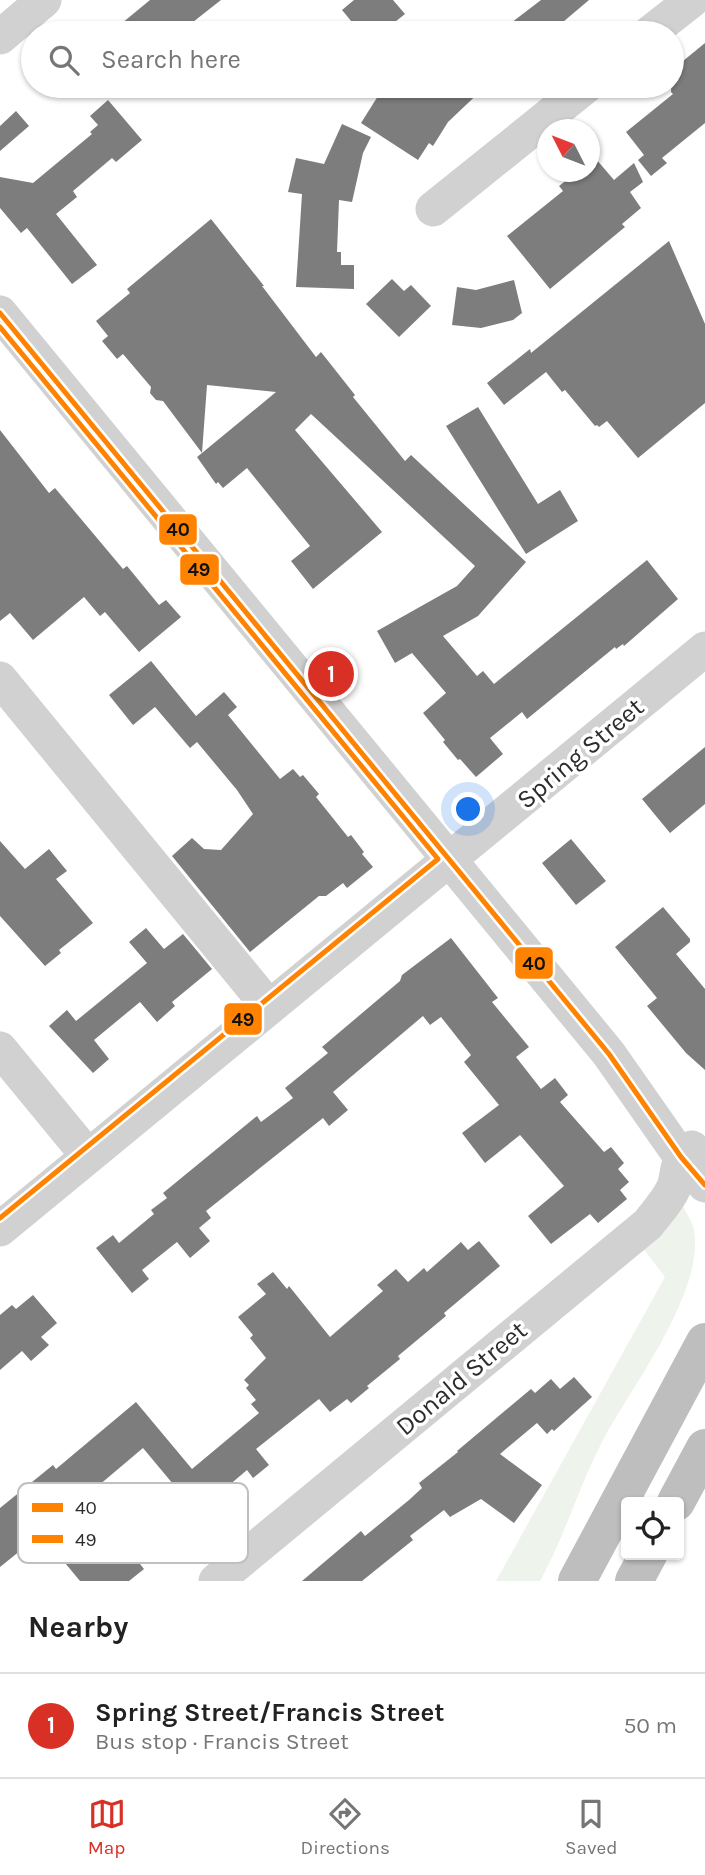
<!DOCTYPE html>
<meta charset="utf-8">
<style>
:root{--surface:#fff;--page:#f2f2f2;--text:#222;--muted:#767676;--line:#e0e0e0;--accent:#d93025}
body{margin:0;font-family:Karla,sans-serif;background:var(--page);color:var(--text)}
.controls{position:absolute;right:21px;bottom:21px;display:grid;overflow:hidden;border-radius:7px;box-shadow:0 2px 5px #0004}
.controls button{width:63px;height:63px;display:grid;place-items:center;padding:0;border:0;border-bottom:2px solid var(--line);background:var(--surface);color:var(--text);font:35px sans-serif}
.compass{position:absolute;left:537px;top:119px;width:63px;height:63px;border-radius:50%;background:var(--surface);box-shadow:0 2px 5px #0004;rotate:312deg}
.you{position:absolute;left:469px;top:810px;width:24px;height:24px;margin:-18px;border:5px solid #fff;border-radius:50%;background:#1a73e8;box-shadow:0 0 0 10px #1a73e833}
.badge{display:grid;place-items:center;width:46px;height:46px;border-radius:50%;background:var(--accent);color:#fff;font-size:23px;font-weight:700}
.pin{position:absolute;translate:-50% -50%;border:4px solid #fff;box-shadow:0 2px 7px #0006}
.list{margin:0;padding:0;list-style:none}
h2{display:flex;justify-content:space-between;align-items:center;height:91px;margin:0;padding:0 28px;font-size:30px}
h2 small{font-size:23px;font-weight:400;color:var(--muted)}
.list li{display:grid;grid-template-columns:46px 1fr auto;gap:21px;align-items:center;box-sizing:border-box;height:105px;padding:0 28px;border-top:2px solid var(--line)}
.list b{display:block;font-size:26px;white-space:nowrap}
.list p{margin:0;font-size:23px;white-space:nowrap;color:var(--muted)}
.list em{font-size:23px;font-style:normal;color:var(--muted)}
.icon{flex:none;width:38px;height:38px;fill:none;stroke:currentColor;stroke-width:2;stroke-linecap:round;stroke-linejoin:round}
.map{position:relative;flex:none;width:705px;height:1581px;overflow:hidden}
.search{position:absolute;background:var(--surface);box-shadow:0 2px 5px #0004;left:21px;right:21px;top:21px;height:77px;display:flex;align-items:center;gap:18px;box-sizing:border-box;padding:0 24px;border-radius:38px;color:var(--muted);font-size:26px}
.sheet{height:196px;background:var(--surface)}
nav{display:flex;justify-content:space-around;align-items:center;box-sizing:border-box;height:98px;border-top:2px solid var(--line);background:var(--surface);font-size:19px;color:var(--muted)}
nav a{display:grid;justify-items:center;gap:4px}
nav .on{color:var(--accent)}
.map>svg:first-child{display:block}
.green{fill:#eef3eb}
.building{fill:#7d7d7d;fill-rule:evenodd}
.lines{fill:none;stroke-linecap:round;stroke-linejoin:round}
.minor{stroke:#d1d1d1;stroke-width:35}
.highway{stroke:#bebebe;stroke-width:38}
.bus-1-casing{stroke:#fff;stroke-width:10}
.bus-2-casing{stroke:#fff;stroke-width:10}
.bus-1{stroke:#ff8200;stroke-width:5}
.bus-2{stroke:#ff8200;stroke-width:5}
.labels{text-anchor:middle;stroke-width:7;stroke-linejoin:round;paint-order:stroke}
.street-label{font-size:26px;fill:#2c2c2c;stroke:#fff}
.key{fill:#fff;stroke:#c0c0c0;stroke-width:2}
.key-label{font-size:19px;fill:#2c2c2c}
.line-badge{stroke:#fff;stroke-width:2.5}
.pale-badge-label{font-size:19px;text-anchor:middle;font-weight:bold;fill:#111}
</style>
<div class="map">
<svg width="705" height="1581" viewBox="0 0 705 1581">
<rect width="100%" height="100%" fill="#fff"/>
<path class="green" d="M 682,1205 C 686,1213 692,1221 694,1229 C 705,1293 631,1387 603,1440 C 579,1486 565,1536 540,1581 L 496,1581 L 665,1277 L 642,1247 Z"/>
<path class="building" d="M 150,0 L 221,0 L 179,33 L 110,33 Z
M 354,0 L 393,0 L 405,14 L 381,33 L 361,33 L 342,10 Z
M 541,0 L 589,0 L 550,33 L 498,33 Z
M 705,43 L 705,123 L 662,158 L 667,163 L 651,176 L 638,160 L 644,155 L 626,132 L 673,94 L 671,92 L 672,70 Z
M 419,86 L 486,86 L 448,122 L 433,146 L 429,143 L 418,160 L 361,123 L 378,96 L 409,95 Z
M 108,100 L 142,140 L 116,162 L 112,158 L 73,191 L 77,197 L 56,214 L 97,265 L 72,284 L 27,228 L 21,233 L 0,208 L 0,177 L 33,183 L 92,134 L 90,132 L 98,125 L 90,116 Z
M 16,111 L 29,126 L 0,151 L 0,126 Z
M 342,124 L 371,137 L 363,153 L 352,202 L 339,200 L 337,252 L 341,252 L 341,265 L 354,265 L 354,289 L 296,287 L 302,194 L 288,192 L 296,158 L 324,164 Z
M 596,159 L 614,180 L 634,163 L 643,182 L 630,192 L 641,208 L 622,224 L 625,227 L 550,289 L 507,236 L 563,191 L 559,186 L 577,172 L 590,172 L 590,164 Z
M 211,219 L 264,286 L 262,286 L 316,357 L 321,352 L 355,395 L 353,397 L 405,461 L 411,455 L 526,562 L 478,616 L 443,636 L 477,676 L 483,671 L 494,684 L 647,560 L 678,599 L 624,646 L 623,644 L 616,649 L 615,647 L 527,719 L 522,712 L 490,738 L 503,754 L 476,777 L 460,759 L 458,760 L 443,742 L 445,740 L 423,713 L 446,693 L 412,653 L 395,663 L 377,631 L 457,586 L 475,566 L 311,414 L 295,430 L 382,532 L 313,589 L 291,561 L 310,546 L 247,468 L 223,488 L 218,482 L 216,484 L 197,457 L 202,453 L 163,401 L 156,400 L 150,393 L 151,387 L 123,354 L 117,359 L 102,341 L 108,336 L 96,321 L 130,293 L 127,289 ZM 207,385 L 276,392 L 202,453 Z
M 669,241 L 705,324 L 705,403 L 638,458 L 607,421 L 599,427 L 597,425 L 595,426 L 565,390 L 562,392 L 546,372 L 504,405 L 487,383 L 530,349 L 531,353 Z
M 392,279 L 404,291 L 411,285 L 431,306 L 399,337 L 366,304 Z
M 514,280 L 522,313 L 513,320 L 481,328 L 452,325 L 457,287 L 476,290 Z
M 478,407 L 538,504 L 560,490 L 578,521 L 526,554 L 446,426 Z
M 0,430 L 49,493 L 55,488 L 123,569 L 127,566 L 159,605 L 166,600 L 181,617 L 139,652 L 105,612 L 100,616 L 84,597 L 33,640 L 10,613 L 0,621 Z
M 151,661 L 196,716 L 224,692 L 237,707 L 228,715 L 280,779 L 293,769 L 300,777 L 303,775 L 319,794 L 316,797 L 348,837 L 351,835 L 364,852 L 362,854 L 373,867 L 347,888 L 343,883 L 326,896 L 319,896 L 250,952 L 172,856 L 192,838 L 204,849 L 221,850 L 253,814 L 237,790 L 197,742 L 190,748 L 155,707 L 133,725 L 109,695 Z
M 705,747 L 705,804 L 670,833 L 642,799 Z
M 571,839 L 606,881 L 576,905 L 542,863 Z
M 0,841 L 25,869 L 49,849 L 67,871 L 56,879 L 93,923 L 59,950 L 61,953 L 45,966 L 0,916 Z
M 663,907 L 690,939 L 690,942 L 676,954 L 705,989 L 705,1070 L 686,1053 L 647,1006 L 657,998 L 615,947 Z
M 146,928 L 164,949 L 183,934 L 212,969 L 172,1002 L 175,1006 L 157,1022 L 140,1002 L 94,1040 L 109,1059 L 93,1073 L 49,1026 L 67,1010 L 76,1021 L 147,963 L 129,942 Z
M 451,938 L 498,998 L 492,1002 L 529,1047 L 516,1057 L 541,1089 L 555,1078 L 568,1095 L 560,1102 L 604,1152 L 611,1147 L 624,1163 L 618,1169 L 629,1182 L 620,1190 L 627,1199 L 598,1223 L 590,1214 L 551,1244 L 528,1216 L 564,1186 L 520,1135 L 485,1163 L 462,1133 L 499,1105 L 464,1062 L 471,1055 L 441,1017 L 430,1025 L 423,1016 L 333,1092 L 348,1110 L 329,1126 L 323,1118 L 206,1211 L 211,1218 L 199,1228 L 210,1241 L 190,1258 L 177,1242 L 142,1270 L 149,1279 L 132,1293 L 96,1248 L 113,1235 L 119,1243 L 154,1214 L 151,1210 L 167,1198 L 163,1193 L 257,1116 L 261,1122 L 293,1098 L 285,1088 L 328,1053 L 322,1047 L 400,981 L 402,975 Z
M 479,1241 L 500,1266 L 444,1313 L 446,1316 L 398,1356 L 400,1359 L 367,1386 L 369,1388 L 351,1403 L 347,1399 L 330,1412 L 319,1399 L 256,1449 L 269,1465 L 253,1478 L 247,1470 L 214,1498 L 220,1506 L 205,1518 L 196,1507 L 152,1543 L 153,1545 L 136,1559 L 144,1569 L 129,1581 L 80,1581 L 41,1534 L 0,1567 L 0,1508 L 53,1465 L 56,1469 L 136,1402 L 192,1469 L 259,1413 L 251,1404 L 256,1400 L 246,1388 L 249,1385 L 244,1380 L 266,1358 L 250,1338 L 253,1335 L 238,1317 L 266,1294 L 257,1284 L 273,1272 L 287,1289 L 289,1286 L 330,1337 L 383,1291 L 377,1285 L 396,1269 L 408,1282 L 424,1268 L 427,1272 L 461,1242 L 468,1250 ZM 143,1448 L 178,1490 L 136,1524 L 130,1517 L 127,1520 L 98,1486 Z
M 33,1295 L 57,1323 L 41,1337 L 49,1345 L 31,1361 L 22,1351 L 0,1370 L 0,1315 L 12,1305 L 16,1309 Z
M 574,1377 L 592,1397 L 554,1431 L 552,1429 L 547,1434 L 537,1423 L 500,1454 L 542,1485 L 514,1523 L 481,1499 L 450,1517 L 444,1510 L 410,1536 L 413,1540 L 362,1581 L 302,1581 L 361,1531 L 365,1536 L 409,1500 L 422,1488 L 419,1483 L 458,1452 L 457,1451 L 531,1389 L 535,1393 L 551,1379 L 560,1389 Z"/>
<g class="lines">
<path class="minor" d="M 650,33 L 692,0
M 0,37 L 44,0
M 433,209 L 586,86
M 0,313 L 609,1054 L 681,1157 L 705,1185
M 0,679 L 269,1007
M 0,1049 L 88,1156
M 0,1229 L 705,649
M 216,1581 L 648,1224 C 657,1212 668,1201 674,1187 C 679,1172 676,1156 692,1148"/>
<path class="highway" d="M 676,1502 L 705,1448
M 577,1581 L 705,1342
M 634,1581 L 648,1555"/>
<defs>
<path id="bus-1" d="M 0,313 L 609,1054 L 681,1157 L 705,1185"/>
<path id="bus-2" d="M 0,327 L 438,859 L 0,1218"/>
</defs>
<use href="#bus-1" class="bus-1-casing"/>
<use href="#bus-2" class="bus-2-casing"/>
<use href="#bus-1" class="bus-1"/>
<use href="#bus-2" class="bus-2"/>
</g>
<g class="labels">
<g class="street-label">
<text transform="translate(580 753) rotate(-40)" y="9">Spring Street</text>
<text transform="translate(461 1378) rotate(-40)" y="9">Donald Street</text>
</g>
</g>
<rect x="18" y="1483" width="230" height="80" rx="10" class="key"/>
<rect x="32" y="1503" width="31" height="9" fill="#ff8200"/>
<rect x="32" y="1535" width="31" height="8" fill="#ff8200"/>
<g class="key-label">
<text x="75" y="1514">40</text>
<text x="75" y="1546">49</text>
</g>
<g class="line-badge">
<rect x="158" y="513" width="40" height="33" rx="7" fill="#ff8200"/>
<rect x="179" y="553" width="41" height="33" rx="7" fill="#ff8200"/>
<rect x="514" y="946" width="40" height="34" rx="7" fill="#ff8200"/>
<rect x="223" y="1002" width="40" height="34" rx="7" fill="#ff8200"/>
</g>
<g class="pale-badge-label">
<text x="178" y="536">40</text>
<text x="199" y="576">49</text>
<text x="534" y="970">40</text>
<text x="243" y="1026">49</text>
</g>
</svg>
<div class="controls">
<button><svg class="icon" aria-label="locate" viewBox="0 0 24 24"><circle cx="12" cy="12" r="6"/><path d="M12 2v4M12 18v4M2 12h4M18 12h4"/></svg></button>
</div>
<svg class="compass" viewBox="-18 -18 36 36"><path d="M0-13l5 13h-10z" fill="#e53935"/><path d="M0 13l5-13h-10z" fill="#767676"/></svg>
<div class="you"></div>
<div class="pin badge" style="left:331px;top:674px">1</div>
<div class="search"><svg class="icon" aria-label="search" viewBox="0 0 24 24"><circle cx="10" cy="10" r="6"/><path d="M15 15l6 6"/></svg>Search here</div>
</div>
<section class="sheet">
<h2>Nearby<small></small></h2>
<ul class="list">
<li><span class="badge">1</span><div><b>Spring Street/Francis Street</b><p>Bus stop · Francis Street</p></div><em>50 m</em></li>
</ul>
</section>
<nav>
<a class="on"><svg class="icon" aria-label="map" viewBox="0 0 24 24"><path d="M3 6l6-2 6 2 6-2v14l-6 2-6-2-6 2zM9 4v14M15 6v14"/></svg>Map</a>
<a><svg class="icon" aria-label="directions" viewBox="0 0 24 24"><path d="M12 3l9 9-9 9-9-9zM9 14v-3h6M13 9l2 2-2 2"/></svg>Directions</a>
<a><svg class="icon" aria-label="saved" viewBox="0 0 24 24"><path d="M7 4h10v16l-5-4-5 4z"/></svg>Saved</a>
</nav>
